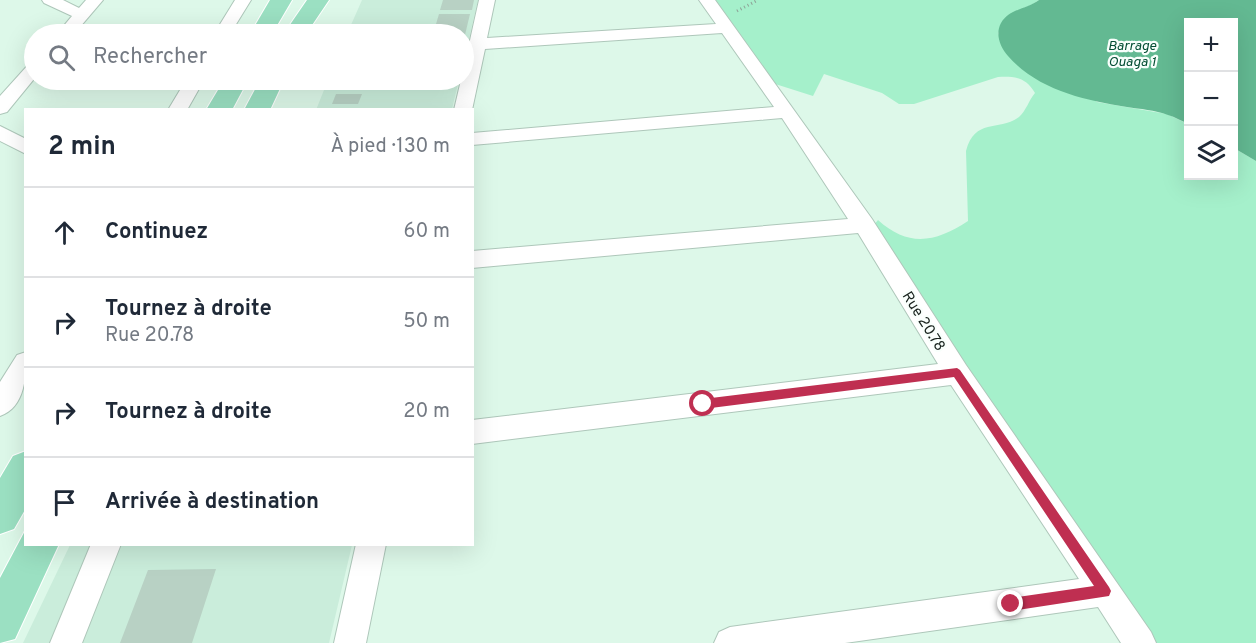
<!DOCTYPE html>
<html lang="fr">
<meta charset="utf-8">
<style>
:root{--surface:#fff;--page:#f2f2f3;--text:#1f2937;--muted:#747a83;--line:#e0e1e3}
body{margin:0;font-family:Overpass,sans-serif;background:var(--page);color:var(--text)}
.controls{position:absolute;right:18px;top:18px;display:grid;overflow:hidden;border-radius:0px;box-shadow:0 6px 24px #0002}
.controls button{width:54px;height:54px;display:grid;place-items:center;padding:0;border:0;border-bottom:2px solid var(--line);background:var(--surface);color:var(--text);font:30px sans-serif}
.stop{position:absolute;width:18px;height:18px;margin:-14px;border:4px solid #bf2f51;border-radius:50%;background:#fff}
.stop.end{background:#bf2f51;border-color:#fff;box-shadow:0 2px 6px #0008}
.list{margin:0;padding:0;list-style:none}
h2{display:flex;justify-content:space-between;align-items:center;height:78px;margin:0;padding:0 24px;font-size:26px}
h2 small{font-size:20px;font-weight:400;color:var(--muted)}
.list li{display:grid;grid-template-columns:39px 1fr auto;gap:18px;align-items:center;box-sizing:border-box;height:90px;padding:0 24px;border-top:2px solid var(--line)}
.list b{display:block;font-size:22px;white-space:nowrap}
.list p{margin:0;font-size:20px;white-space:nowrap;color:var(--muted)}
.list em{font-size:20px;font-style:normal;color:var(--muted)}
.icon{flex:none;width:33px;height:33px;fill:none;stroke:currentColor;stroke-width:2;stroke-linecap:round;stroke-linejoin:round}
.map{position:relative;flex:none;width:1256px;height:643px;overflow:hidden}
.search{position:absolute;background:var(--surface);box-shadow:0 6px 24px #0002;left:24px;top:24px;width:450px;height:66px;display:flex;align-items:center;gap:15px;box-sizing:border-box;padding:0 21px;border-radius:33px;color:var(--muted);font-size:22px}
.panel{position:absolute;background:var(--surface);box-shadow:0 6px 24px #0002;left:24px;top:108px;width:450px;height:438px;border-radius:0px}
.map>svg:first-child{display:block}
.built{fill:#caeddb}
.green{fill:#a5f0cb}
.water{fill:#63b992}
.building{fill:#b8d1c4}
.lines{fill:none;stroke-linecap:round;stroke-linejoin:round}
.street-casing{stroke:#aec7ba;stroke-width:2}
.primary-casing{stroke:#fff;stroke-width:2}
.path{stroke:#8da196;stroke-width:3;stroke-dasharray:1 3;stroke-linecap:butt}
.street{fill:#fff;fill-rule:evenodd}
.primary{fill:#9be0c2;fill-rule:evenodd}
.route{fill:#bf2f51}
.labels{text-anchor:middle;stroke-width:4.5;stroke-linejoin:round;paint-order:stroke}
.far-water-label{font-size:14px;font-style:italic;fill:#044e34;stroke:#f9fffc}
.street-label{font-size:15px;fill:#18221d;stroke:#f9fffc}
</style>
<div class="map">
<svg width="1256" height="643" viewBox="0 0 1256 643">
<rect width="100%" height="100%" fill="#ddf8e9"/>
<path class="built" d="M 362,0 L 478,0 L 464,61 L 464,34 L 347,34 Z
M 328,80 L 459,80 L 452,109 L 316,110 Z
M 70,545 L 352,545 L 329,643 L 23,643 Z"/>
<path class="green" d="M 713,0 L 1039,0 C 1021,13 1006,8 998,34 L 1097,102 L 1167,114 L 1188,124 L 1188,176 L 1234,176 L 1234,148 L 1256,161 L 1256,643 L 1154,643 L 969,378 L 874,225 L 878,220 C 909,248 936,242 968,221 L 966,151 C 975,117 999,132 1019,117 C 1026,111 1029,100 1035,93 C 1026,78 1016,76 998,77 L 914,104 L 899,104 L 882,93 L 824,74 L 813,96 L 769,82 Z"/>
<path class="water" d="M 1039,0 L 1256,0 L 1256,161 L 1234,148 L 1234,22 L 1188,22 L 1188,124 C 1182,121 1175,117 1168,115 C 1155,110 1140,109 1127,107 C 1084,100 1038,90 1008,56 C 1000,47 995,34 1001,23 C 1009,9 1027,9 1039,0 Z"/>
<path class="building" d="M 443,0 L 474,0 L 472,10 L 440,10 Z
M 439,14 L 470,14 L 464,39 L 464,34 L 433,34 Z
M 336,94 L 362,94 L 358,104 L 332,104 Z
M 216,569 L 192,643 L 120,643 L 148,570 Z"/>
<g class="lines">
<defs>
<path id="street" d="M 42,0 L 63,0 L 79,8 L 86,0 L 103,0 L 74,34 L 57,34 L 72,16 L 44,3 Z
M 235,0 L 251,0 L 230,34 L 214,34 Z
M 479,0 L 495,0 L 487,38 L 716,24 L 699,0 L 715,0 L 872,219 L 966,365 L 1151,632 L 1156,643 L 1121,643 L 1098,607 L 845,643 L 714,643 L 719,632 L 730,627 L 1079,579 L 951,385 L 472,444 L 472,420 L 938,364 L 858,233 L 472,268 L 472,251 L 848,219 L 782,118 L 472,145 L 472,133 L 774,107 L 722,33 L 485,49 L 472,110 L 454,110 L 461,80 L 464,80 L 464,67 Z
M 34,64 L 34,79 L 7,112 L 0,114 L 0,96 L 28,65 Z
M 186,80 L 204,80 L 187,110 L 168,110 Z
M 0,126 L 26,139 L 26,154 L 0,141 Z
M 26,352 C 26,375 26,407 0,416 L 0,382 L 17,355 Z
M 91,544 L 121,544 L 82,643 L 50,643 Z
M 356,544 L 386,544 L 366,643 L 334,643 Z"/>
<path id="primary" d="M 270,0 L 292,0 L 272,34 L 250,34 Z
M 307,0 L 329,0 L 306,34 L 286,34 L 285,32 Z
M 224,80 L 248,80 L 232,110 L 206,110 Z
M 260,80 L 284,80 L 270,110 L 244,110 Z
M 26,451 L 26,508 L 14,529 L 0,534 L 0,478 L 13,456 Z
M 26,529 L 26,544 L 59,544 L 15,639 L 0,643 L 0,578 Z"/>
</defs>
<use href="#street" class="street-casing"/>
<use href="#primary" class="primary-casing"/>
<path class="path" d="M 737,11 L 758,0"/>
<use href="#street" class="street"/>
<use href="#primary" class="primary"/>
</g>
<path class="route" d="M 957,368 L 960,370 L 1109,587 L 1111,591 L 1109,596 L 1011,611 L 1007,609 L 1005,604 L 1007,600 L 1011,598 L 1094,586 L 954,377 L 703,409 L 698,404 L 703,399 Z"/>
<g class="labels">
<g class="far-water-label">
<text x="1132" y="50">Barrage<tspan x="1132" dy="16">Ouaga 1</tspan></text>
</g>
<g class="street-label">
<text transform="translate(924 321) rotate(58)" y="5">Rue 20.78</text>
</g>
</g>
</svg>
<div class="controls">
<button>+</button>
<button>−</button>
<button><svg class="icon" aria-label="layers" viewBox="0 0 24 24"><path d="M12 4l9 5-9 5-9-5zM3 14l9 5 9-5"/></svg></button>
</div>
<div class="stop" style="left:703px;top:404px"></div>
<div class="stop end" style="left:1011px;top:604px"></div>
<div class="search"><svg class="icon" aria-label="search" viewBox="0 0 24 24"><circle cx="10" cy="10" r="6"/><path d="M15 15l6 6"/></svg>Rechercher</div>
<section class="panel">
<h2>2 min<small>À pied · 130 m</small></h2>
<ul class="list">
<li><svg class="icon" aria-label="ahead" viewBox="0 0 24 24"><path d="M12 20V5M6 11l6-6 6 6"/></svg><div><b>Continuez</b></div><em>60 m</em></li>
<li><svg class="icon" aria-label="right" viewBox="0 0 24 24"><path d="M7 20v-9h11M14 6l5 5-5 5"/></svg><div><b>Tournez à droite</b><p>Rue 20.78</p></div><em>50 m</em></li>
<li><svg class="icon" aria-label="right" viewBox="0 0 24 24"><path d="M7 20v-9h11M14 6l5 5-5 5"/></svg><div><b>Tournez à droite</b></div><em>20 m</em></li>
<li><svg class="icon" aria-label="arrive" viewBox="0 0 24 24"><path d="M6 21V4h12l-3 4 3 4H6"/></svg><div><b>Arrivée à destination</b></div></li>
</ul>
</section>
</div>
